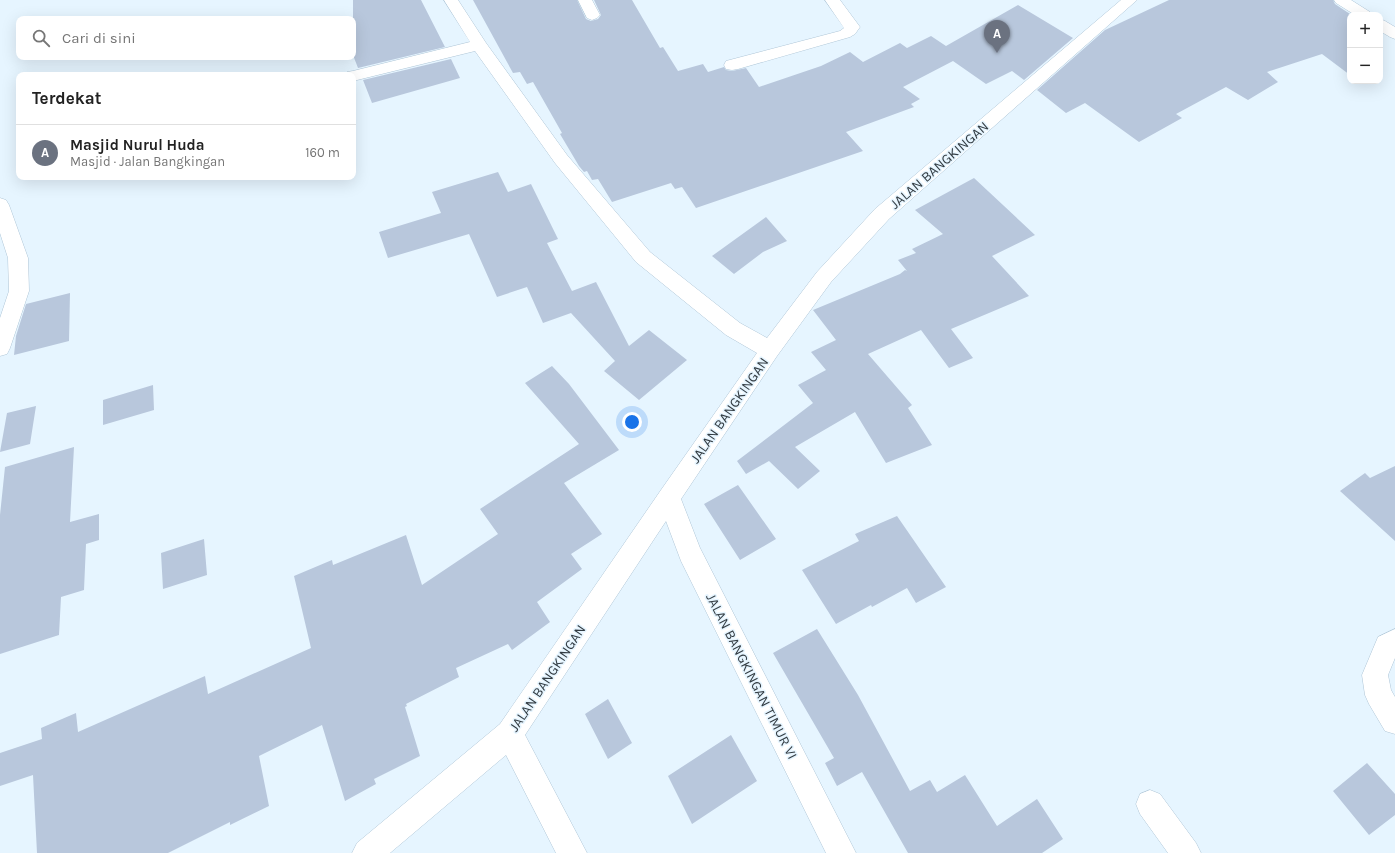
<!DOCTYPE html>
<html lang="id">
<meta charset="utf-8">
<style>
:root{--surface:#fff;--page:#f6f6f6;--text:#222;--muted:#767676;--line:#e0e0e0;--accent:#0b8043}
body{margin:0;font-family:Karla,sans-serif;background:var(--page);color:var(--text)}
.controls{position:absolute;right:12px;top:12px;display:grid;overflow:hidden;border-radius:8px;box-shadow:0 4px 16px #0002}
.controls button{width:36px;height:36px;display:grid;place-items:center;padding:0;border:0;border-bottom:1px solid var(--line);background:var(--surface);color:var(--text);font:20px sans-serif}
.you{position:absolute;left:632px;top:422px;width:14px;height:14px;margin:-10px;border:3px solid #fff;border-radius:50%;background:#1a73e8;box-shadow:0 0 0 6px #1a73e833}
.badge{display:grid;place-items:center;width:26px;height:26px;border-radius:50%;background:var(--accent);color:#fff;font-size:13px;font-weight:700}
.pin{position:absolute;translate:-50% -33px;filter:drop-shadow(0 1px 2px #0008)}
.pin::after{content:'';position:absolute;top:21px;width:14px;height:12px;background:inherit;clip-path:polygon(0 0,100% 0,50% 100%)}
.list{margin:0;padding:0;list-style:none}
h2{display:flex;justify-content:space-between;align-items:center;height:52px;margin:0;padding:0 16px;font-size:17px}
h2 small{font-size:13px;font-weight:400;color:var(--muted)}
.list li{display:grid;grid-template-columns:26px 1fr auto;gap:12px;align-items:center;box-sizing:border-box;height:56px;padding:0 16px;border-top:1px solid var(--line)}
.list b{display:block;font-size:15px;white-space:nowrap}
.list p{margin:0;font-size:13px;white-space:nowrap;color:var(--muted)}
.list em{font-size:13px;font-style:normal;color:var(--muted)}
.icon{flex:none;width:22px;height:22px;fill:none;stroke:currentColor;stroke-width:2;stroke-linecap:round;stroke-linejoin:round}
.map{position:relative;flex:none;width:1395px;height:853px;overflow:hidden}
.search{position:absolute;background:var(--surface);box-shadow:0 4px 16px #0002;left:16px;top:16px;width:340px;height:44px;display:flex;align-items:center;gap:10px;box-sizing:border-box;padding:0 14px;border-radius:8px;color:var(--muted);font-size:15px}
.panel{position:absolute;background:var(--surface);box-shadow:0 4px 16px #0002;left:16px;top:72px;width:340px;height:108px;border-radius:8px}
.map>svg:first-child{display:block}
.building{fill:#b8c7dc}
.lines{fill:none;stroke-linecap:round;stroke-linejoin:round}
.minor-casing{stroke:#afc6d7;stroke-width:1}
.minor{fill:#fff;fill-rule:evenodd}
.labels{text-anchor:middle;stroke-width:3;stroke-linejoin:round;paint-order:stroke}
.street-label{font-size:14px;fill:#333c43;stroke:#e6f5ff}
</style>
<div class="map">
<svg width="1395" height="853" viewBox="0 0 1395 853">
<rect width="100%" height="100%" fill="#e6f5ff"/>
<path class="building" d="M 353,0 L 421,0 L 445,47 L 358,68 L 353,55 Z
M 473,0 L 577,0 L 586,19 L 591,21 L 598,19 L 601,15 L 594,0 L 632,0 L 660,48 L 663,47 L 678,71 L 703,64 L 708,72 L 724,67 L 726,70 L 732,71 L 746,68 L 759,87 L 821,66 L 850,52 L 863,62 L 900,43 L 907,48 L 931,36 L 946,46 L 1018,5 L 1073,38 L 1024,80 L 1012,71 L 986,84 L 953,61 L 903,87 L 920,99 L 911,104 L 914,107 L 846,132 L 863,151 L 696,208 L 682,187 L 675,189 L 671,183 L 612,202 L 598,179 L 592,180 L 587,171 L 584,172 L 579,166 L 560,134 L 562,133 L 533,82 L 527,84 L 520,72 L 513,73 Z
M 1169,0 L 1333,0 L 1335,4 L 1350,14 L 1350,75 L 1322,54 L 1267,72 L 1278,82 L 1248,100 L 1226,87 L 1176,114 L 1182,118 L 1139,142 L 1085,103 L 1066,113 L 1037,90 L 1105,30 Z
M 451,59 L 460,78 L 372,103 L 363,80 Z
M 498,172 L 508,192 L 531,184 L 558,239 L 547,243 L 572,291 L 596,282 L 629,346 L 649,330 L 687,360 L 639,400 L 604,371 L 615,361 L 571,313 L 543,323 L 527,287 L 497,297 L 469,234 L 388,258 L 379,232 L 441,213 L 432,192 Z
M 974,178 L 1035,235 L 992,256 L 1029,296 L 951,329 L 973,358 L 949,368 L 921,330 L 868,354 L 912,405 L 908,408 L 932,445 L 886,463 L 855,412 L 795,447 L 820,471 L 798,489 L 769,461 L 746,474 L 737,461 L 813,403 L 798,385 L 826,370 L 811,352 L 836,340 L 813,310 L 900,274 L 905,270 L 907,271 L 898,260 L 916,253 L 912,249 L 943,234 L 915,210 Z
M 766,217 L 787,241 L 763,252 L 734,274 L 712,256 Z
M 70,293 L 69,341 L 14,355 L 16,336 L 26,304 Z
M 552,366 L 569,384 L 619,450 L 564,483 L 602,534 L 571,554 L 582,569 L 537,602 L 550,622 L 512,650 L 508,644 L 456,668 L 459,677 L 406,704 L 407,706 L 405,707 L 420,756 L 374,779 L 376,784 L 345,801 L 322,725 L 259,756 L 269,806 L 230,825 L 230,822 L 168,853 L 37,853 L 33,775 L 0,786 L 0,753 L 42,739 L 41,728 L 76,713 L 78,732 L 205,676 L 208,694 L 311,648 L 294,576 L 332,560 L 333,565 L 406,535 L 422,585 L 498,534 L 480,509 L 579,444 L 525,383 Z
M 153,385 L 154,410 L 103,425 L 103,400 Z
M 36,406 L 30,444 L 0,452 L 7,413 Z
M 74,447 L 70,522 L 99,514 L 99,540 L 86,544 L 84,590 L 61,597 L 59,635 L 0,654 L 0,515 L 5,467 Z
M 1395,466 L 1395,541 L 1340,491 L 1365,473 L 1370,478 Z
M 738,485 L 776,539 L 740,560 L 704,504 Z
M 897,516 L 946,587 L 916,603 L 907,588 L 872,607 L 871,605 L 836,624 L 802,570 L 859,541 L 855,534 Z
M 204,539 L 207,575 L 163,589 L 161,553 Z
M 817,629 L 858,695 L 910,791 L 930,780 L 937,792 L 965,775 L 997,826 L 1037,799 L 1063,839 L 1042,853 L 908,853 L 862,772 L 837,786 L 825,763 L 834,758 L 773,653 Z
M 608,699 L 632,743 L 608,759 L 585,714 Z
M 731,735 L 757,781 L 692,824 L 668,776 Z
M 1367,763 L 1395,794 L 1395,815 L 1369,835 L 1333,791 Z"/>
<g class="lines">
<defs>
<path id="minor" d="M 444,0 L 458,0 L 486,43 L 567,155 L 650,252 L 740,323 L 767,338 L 817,272 L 875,209 L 1121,0 L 1137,0 L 889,219 L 831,282 L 777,356 L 681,499 L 700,548 L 856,853 L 826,853 L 681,561 L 666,521 L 525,735 L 587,853 L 556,853 L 506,755 L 390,853 L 352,853 L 357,843 L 500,724 L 661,490 L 757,353 L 726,335 L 636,262 L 555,163 L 475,51 L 353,81 L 353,75 L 346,75 L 347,72 L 353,71 L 470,42 Z
M 578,0 L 592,0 L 600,15 L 597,18 L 592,20 L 587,18 Z
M 825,0 L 840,0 L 860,27 L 855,34 L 850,37 L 738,69 L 732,70 L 726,69 L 724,65 L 726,61 L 840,31 L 844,28 Z
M 1334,0 L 1351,0 L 1370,12 L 1373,15 L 1355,15 L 1336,3 Z
M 1380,19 L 1385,21 L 1395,27 L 1395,39 L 1390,37 L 1380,31 Z
M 0,198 L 6,200 L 9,205 L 28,258 L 29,291 L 10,348 L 7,354 L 0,356 L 0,318 L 9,291 L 8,258 L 0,233 Z
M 1395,629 L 1395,658 L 1388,675 L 1391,690 L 1395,697 L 1395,734 L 1385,731 L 1369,704 L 1365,695 L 1362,675 L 1378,637 Z
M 1150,790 L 1160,794 L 1196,843 L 1201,853 L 1168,853 L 1140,814 L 1136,804 L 1140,794 Z"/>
</defs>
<use href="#minor" class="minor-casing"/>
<use href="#minor" class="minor"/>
</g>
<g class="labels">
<g class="street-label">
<text transform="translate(939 165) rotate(-41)" y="5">JALAN BANGKINGAN</text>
<text transform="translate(729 410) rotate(-55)" y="5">JALAN BANGKINGAN</text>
<text transform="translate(752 676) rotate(63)" y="5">JALAN BANGKINGAN TIMUR VI</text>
<text transform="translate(547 678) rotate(-56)" y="5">JALAN BANGKINGAN</text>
</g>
</g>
</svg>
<div class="controls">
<button>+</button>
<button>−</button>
</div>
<div class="you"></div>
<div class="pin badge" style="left:997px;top:53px;background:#6b7280">A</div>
<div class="search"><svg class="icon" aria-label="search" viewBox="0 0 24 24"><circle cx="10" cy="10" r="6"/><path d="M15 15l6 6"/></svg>Cari di sini</div>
<section class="panel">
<h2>Terdekat<small></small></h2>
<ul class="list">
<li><span class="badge" style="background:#6b7280">A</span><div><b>Masjid Nurul Huda</b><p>Masjid · Jalan Bangkingan</p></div><em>160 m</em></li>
</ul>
</section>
</div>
